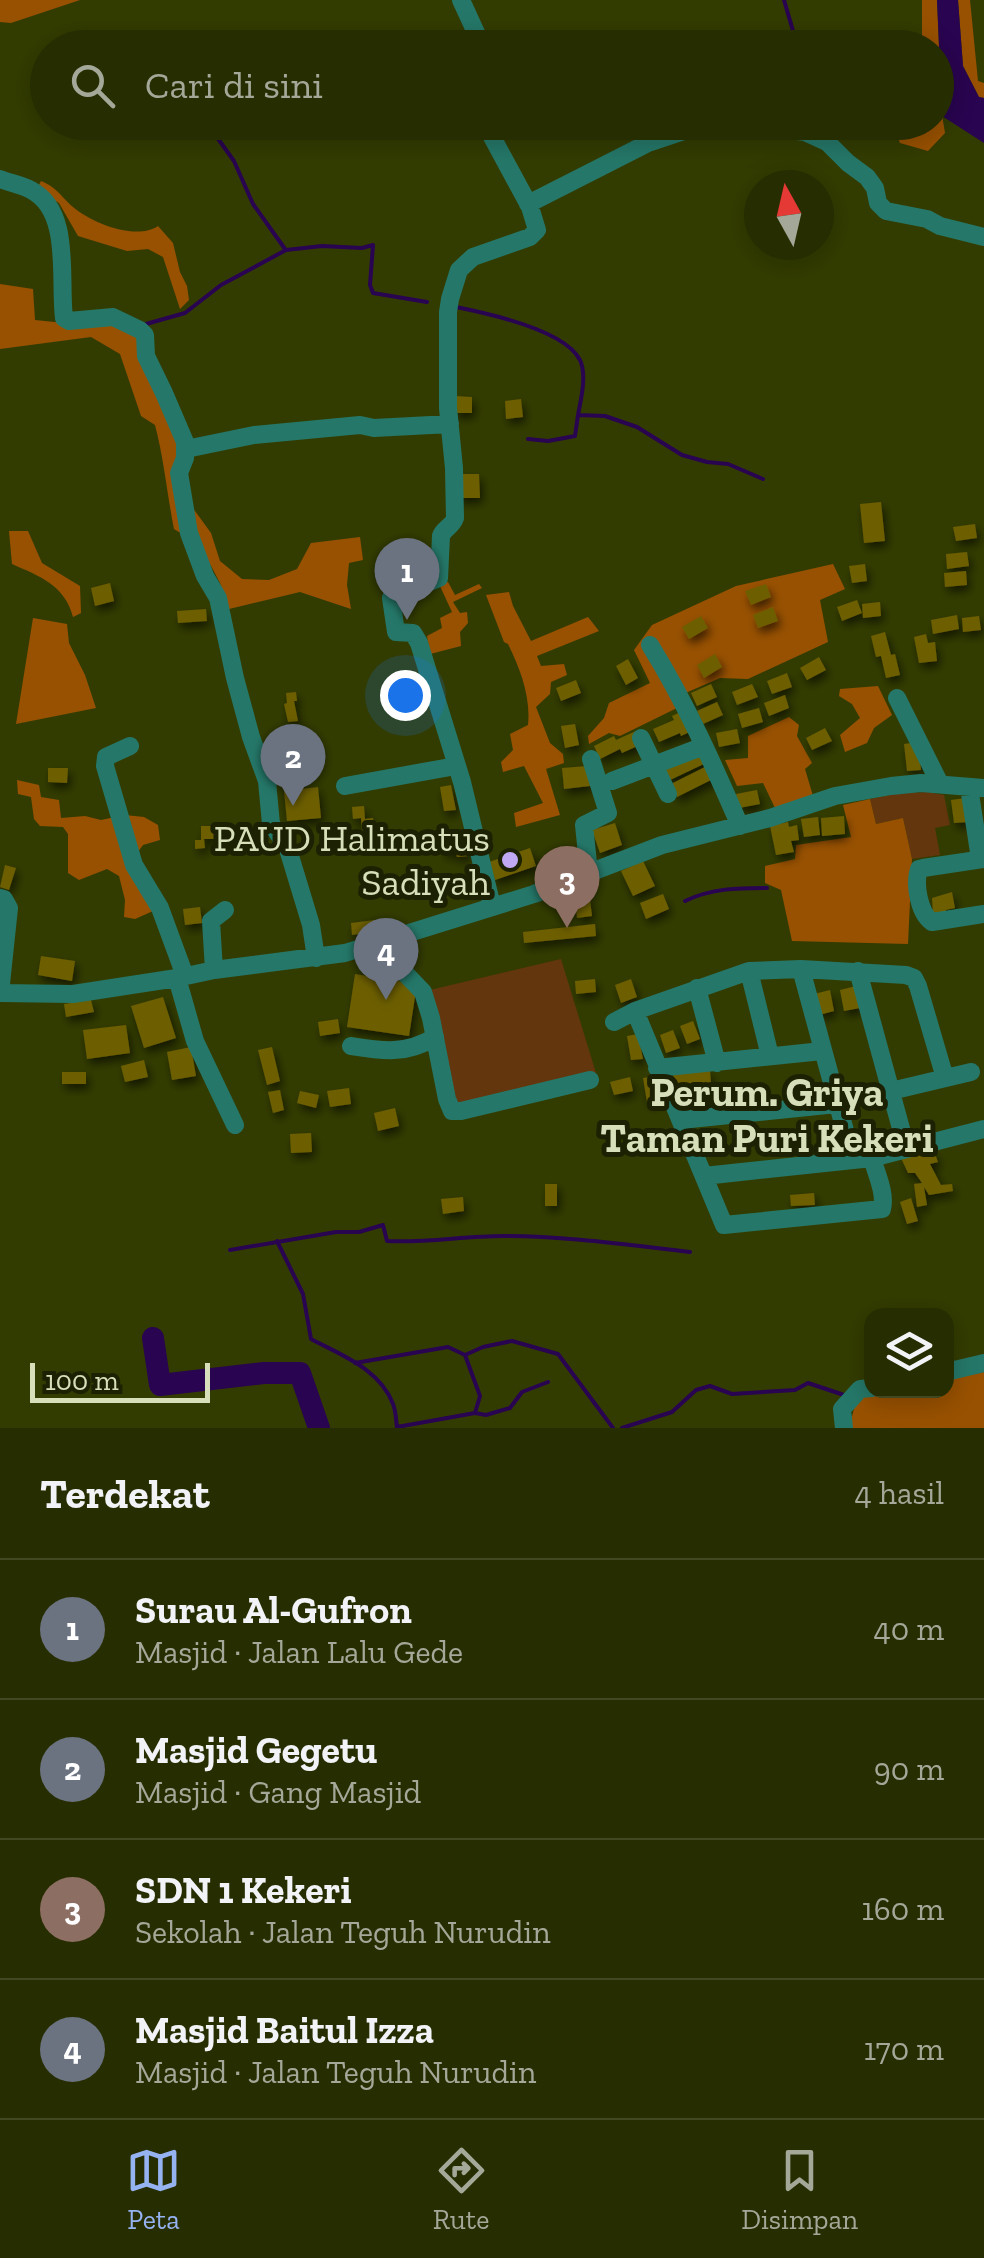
<!DOCTYPE html>
<html lang="id">
<meta charset="utf-8">
<style>
:root{--surface:#262d00;--page:#2e350a;--text:#f1f3f6;--muted:#a4a899;--line:#424922;--accent:#95b2f1}
body{margin:0;font-family:"Zilla Slab",serif;background:var(--page);color:var(--text)}
.controls{position:absolute;right:30px;bottom:30px;display:grid;overflow:hidden;border-radius:20px;box-shadow:0 5px 25px #0003}
.controls button{width:90px;height:90px;display:grid;place-items:center;padding:0;border:0;border-bottom:2px solid var(--line);background:var(--surface);color:var(--text);font:50px sans-serif}
.compass{position:absolute;left:744px;top:170px;width:90px;height:90px;border-radius:50%;background:var(--surface);box-shadow:0 5px 25px #0003;rotate:352deg}
.scale{position:absolute;left:30px;bottom:25px;width:180px;box-sizing:border-box;padding-left:10px;border:5px solid #d6dfba;border-top:0;font-size:28px;line-height:35px;white-space:nowrap;color:#d6dfba;-webkit-text-stroke:8px #1c2103;paint-order:stroke}
.you{position:absolute;left:405px;top:695px;width:35px;height:35px;margin:-25px;border:8px solid #fff;border-radius:50%;background:#1a73e8;box-shadow:0 0 0 15px #1a73e833}
.badge{display:grid;place-items:center;width:65px;height:65px;border-radius:50%;background:var(--accent);color:#fff;font-size:32px;font-weight:700}
.pin{position:absolute;translate:-50% -82px;filter:drop-shadow(0 2px 5px #0008)}
.pin::after{content:'';position:absolute;top:52px;width:35px;height:30px;background:inherit;clip-path:polygon(0 0,100% 0,50% 100%)}
.list{margin:0;padding:0;list-style:none}
h2{display:flex;justify-content:space-between;align-items:center;height:130px;margin:0;padding:0 40px;font-size:42px}
h2 small{font-size:32px;font-weight:400;color:var(--muted)}
.list li{display:grid;grid-template-columns:65px 1fr auto;gap:30px;align-items:center;box-sizing:border-box;height:140px;padding:0 40px;border-top:2px solid var(--line)}
.list b{display:block;font-size:38px;white-space:nowrap}
.list p{margin:0;font-size:32px;white-space:nowrap;color:var(--muted)}
.list em{font-size:32px;font-style:normal;color:var(--muted)}
.icon{flex:none;width:55px;height:55px;fill:none;stroke:currentColor;stroke-width:2;stroke-linecap:round;stroke-linejoin:round}
.map{position:relative;flex:none;width:984px;height:1428px;overflow:hidden}
.search{position:absolute;background:var(--surface);box-shadow:0 5px 25px #0003;left:30px;right:30px;top:30px;height:110px;display:flex;align-items:center;gap:25px;box-sizing:border-box;padding:0 35px;border-radius:55px;color:var(--muted);font-size:38px}
.sheet{height:690px;background:var(--surface)}
nav{display:flex;justify-content:space-around;align-items:center;box-sizing:border-box;height:140px;border-top:2px solid var(--line);background:var(--surface);font-size:28px;color:var(--muted)}
nav a{display:grid;justify-items:center;gap:5px}
nav .on{color:var(--accent)}
.map>svg:first-child{display:block}
.green{fill:#63360d}
.forest{fill:#985101}
.water{fill:#290450}
.lines{fill:none;stroke-linecap:round;stroke-linejoin:round}
.stream{stroke:#290450;stroke-width:4}
.river{stroke:#290450;stroke-width:22}
.building{fill:#6d5e00;filter:url(#shadow)}
.minor{stroke:#257869;stroke-width:18}
.poi-dot{fill:#c0a8f4;stroke:#1c2103;stroke-width:4}
.labels{text-anchor:middle;stroke-width:10;stroke-linejoin:round;paint-order:stroke}
.poi-label{font-size:38px;fill:#d6dfba;stroke:#1c2103;text-anchor:end}
.neighbourhood-label{font-size:40px;font-weight:bold;fill:#d6dfba;stroke:#1c2103}
</style>
<div class="map">
<svg width="984" height="1428" viewBox="0 0 984 1428">
<defs>
<filter id="shadow"><feDropShadow dx="3" dy="5.5" stdDeviation="5" flood-color="#0009"/></filter>
</defs>
<rect width="100%" height="100%" fill="#333c00"/>
<path class="green" d="M 927,792 L 944,795 L 950,825 L 935,828 L 940,855 L 912,859 L 903,818 L 876,824 L 870,799 L 895,794 Z
M 561,959 L 596,1073 L 456,1105 L 430,990 Z"/>
<path class="forest" d="M 0,0 L 80,0 L 11,23 L 0,22 Z
M 922,0 L 937,0 L 942,115 L 945,133 L 928,151 L 900,143 L 892,123 L 936,122 L 936,48 L 922,47 Z
M 958,0 L 970,0 L 978,81 L 984,83 L 984,98 L 979,97 L 963,66 Z
M 41,181 C 58,188 60,196 73,207 C 92,223 136,241 158,226 L 173,243 L 180,272 L 187,286 L 189,300 L 180,309 L 163,257 L 148,249 L 127,251 L 78,236 L 59,203 L 37,189 Z
M 0,284 L 33,289 L 35,320 L 64,323 L 112,320 L 142,337 L 176,435 L 178,497 L 195,511 L 211,533 L 220,561 L 242,579 L 269,580 L 297,569 L 311,543 L 360,537 L 363,560 L 349,563 L 347,585 L 351,609 L 300,592 L 229,609 L 220,583 L 200,545 L 174,529 C 167,494 164,459 155,425 L 141,416 L 120,354 L 91,337 L 0,349 Z
M 9,531 L 28,531 L 42,563 L 80,586 L 81,613 L 73,617 C 65,585 39,576 12,564 Z
M 833,564 L 845,589 L 820,600 L 828,642 L 748,679 L 720,678 L 674,698 L 677,708 L 620,736 L 609,733 L 589,744 L 588,736 L 604,718 L 609,703 L 650,683 L 634,650 L 652,625 L 736,586 Z
M 448,582 L 455,595 L 479,584 L 482,588 L 453,602 L 460,613 L 467,612 L 468,623 L 460,632 L 461,646 L 430,654 L 427,636 L 442,628 L 440,618 L 452,612 L 439,584 Z
M 509,592 L 513,606 L 531,641 L 588,617 L 599,631 L 537,656 L 541,666 L 564,664 L 567,675 L 551,682 L 550,694 L 536,707 L 550,743 L 563,754 L 564,763 L 546,769 L 560,815 L 516,827 L 514,813 L 543,803 L 524,766 L 503,772 L 501,762 L 513,750 L 510,734 L 528,725 C 531,697 520,668 508,644 L 504,642 L 486,595 Z
M 33,618 L 67,624 L 69,643 L 85,675 L 96,708 L 16,724 Z
M 878,686 L 892,715 L 874,728 L 867,743 L 845,752 L 840,735 L 860,718 L 852,704 L 839,696 L 840,689 Z
M 789,717 L 799,725 L 797,736 L 812,763 L 805,769 L 813,796 L 775,808 L 763,783 L 737,786 L 725,760 L 748,758 L 748,736 Z
M 17,780 L 39,785 L 41,797 L 59,800 L 61,818 L 85,816 L 101,820 L 125,815 L 144,817 L 158,825 L 160,840 L 143,845 L 128,866 L 153,911 L 135,919 L 124,917 L 125,900 L 119,876 L 107,869 L 79,880 L 68,873 L 68,834 L 63,827 L 40,826 L 34,819 L 31,797 L 18,794 Z
M 870,799 L 876,824 L 903,818 L 912,859 L 908,944 L 792,941 L 781,890 L 765,883 L 765,866 L 795,859 L 796,845 L 851,837 L 843,805 Z
M 984,1372 L 984,1428 L 852,1428 L 850,1425 L 857,1396 L 899,1391 L 946,1390 L 947,1380 Z"/>
<path class="water" d="M 937,0 L 958,0 L 963,66 L 979,97 L 984,98 L 984,143 L 942,116 Z"/>
<g class="lines">
<path class="stream" d="M 784,0 L 798,48
M 206,122 L 234,161 L 253,204 L 285,249
M 456,307 C 486,313 565,330 580,360 C 587,375 581,399 578,415
M 146,324 L 185,313 L 221,285 L 286,250 L 322,246 L 362,248 L 373,245 L 370,285 L 373,293 L 427,302
M 528,439 L 548,441 L 575,436 L 578,415 L 605,416 L 637,427 L 682,455 L 707,462 L 728,464 L 763,479
M 685,901 C 712,888 738,888 767,888
M 277,1241 L 303,1294 L 311,1339 C 341,1355 380,1369 393,1404 C 396,1411 396,1420 397,1428
M 230,1250 L 336,1232 L 359,1232 L 383,1225 L 387,1241 C 426,1243 464,1236 503,1236 C 566,1236 628,1245 690,1252
M 465,1355 L 483,1347 L 512,1341 L 558,1354 L 613,1428
M 355,1363 L 448,1347 L 465,1355 L 480,1396 L 475,1413
M 397,1427 L 475,1413 L 486,1415 L 510,1408 L 522,1392 L 548,1382
M 622,1428 L 672,1412 L 696,1390 L 710,1386 L 732,1394 L 795,1390 L 808,1383 L 844,1395"/>
<path class="river" d="M 153,1338 L 160,1385 L 264,1373 L 300,1373 L 319,1428"/>
</g>
<path class="building" d="M 455,396 L 472,397 L 472,413 L 454,413 Z
M 521,399 L 523,417 L 506,419 L 505,401 Z
M 456,474 L 479,474 L 480,498 L 457,498 Z
M 881,502 L 885,541 L 864,543 L 860,504 Z
M 975,524 L 977,538 L 956,541 L 953,527 Z
M 967,552 L 969,566 L 947,569 L 946,554 Z
M 865,564 L 867,581 L 852,583 L 849,566 Z
M 966,571 L 967,585 L 945,587 L 944,573 Z
M 110,583 L 114,601 L 95,606 L 91,588 Z
M 766,584 L 771,597 L 751,605 L 745,591 Z
M 857,600 L 862,613 L 842,621 L 837,607 Z
M 880,602 L 881,616 L 863,618 L 862,604 Z
M 773,607 L 778,621 L 758,628 L 753,615 Z
M 206,609 L 207,621 L 178,623 L 177,611 Z
M 957,615 L 959,629 L 933,634 L 931,620 Z
M 701,616 L 708,628 L 689,639 L 682,627 Z
M 979,616 L 981,630 L 963,632 L 962,618 Z
M 885,632 L 891,655 L 895,654 L 900,675 L 886,678 L 881,656 L 876,657 L 871,636 Z
M 926,634 L 928,643 L 935,642 L 937,661 L 919,663 L 914,637 Z
M 715,654 L 722,667 L 704,678 L 697,665 Z
M 819,657 L 826,670 L 807,680 L 800,668 Z
M 628,659 L 638,678 L 626,685 L 616,666 Z
M 787,673 L 792,687 L 772,694 L 767,681 Z
M 576,680 L 581,693 L 561,701 L 556,688 Z
M 711,684 L 717,697 L 697,706 L 691,693 Z
M 752,684 L 758,697 L 737,705 L 732,692 Z
M 296,692 L 297,701 L 294,701 L 298,721 L 288,722 L 284,704 L 287,703 L 286,693 Z
M 785,695 L 789,708 L 769,716 L 764,703 Z
M 717,702 L 723,715 L 703,724 L 697,711 Z
M 759,708 L 763,722 L 742,728 L 738,714 Z
M 685,710 L 694,730 L 681,736 L 680,733 L 659,742 L 653,729 L 674,720 L 672,716 Z
M 575,724 L 579,745 L 565,748 L 561,726 Z
M 825,728 L 832,741 L 812,750 L 806,738 Z
M 737,729 L 740,743 L 719,747 L 716,733 Z
M 636,731 L 642,744 L 622,753 L 620,749 L 600,759 L 594,746 L 614,736 L 616,740 Z
M 918,742 L 921,770 L 907,771 L 904,744 Z
M 702,749 L 708,762 L 668,781 L 662,768 Z
M 711,764 L 717,777 L 677,797 L 671,784 Z
M 588,766 L 590,786 L 564,789 L 562,768 Z
M 48,768 L 68,768 L 67,783 L 48,782 Z
M 451,785 L 456,810 L 444,811 L 440,787 Z
M 318,787 L 321,818 L 287,821 L 284,791 Z
M 757,790 L 760,804 L 739,808 L 736,794 Z
M 965,798 L 969,822 L 954,823 L 951,800 Z
M 364,806 L 365,819 L 373,818 L 374,830 L 362,831 L 361,818 L 353,819 L 352,807 Z
M 844,816 L 845,834 L 822,836 L 821,818 Z
M 818,817 L 820,835 L 804,837 L 801,819 Z
M 788,822 L 789,827 L 797,825 L 799,840 L 791,841 L 794,852 L 776,855 L 770,826 Z
M 615,823 L 622,845 L 600,853 L 592,830 Z
M 201,826 L 216,826 L 216,839 L 204,839 L 205,848 L 195,849 L 195,840 L 201,840 Z
M 454,840 L 455,845 L 467,844 L 468,856 L 457,857 L 456,852 L 443,853 L 442,841 Z
M 530,848 L 536,866 L 495,880 L 489,862 Z
M 643,861 L 655,886 L 633,896 L 621,871 Z
M 5,865 L 16,868 L 9,890 L 0,887 Z
M 952,892 L 955,908 L 946,910 L 946,913 L 933,914 L 932,898 Z
M 663,894 L 669,909 L 646,919 L 640,903 Z
M 590,899 L 592,916 L 577,918 L 575,900 Z
M 200,907 L 202,923 L 185,925 L 183,909 Z
M 375,920 L 376,932 L 352,935 L 351,923 Z
M 595,924 L 596,936 L 524,943 L 523,932 Z
M 41,956 L 75,961 L 72,981 L 38,975 Z
M 355,974 L 417,984 L 409,1036 L 347,1027 Z
M 595,979 L 596,992 L 576,994 L 575,981 Z
M 631,979 L 637,997 L 621,1003 L 615,985 Z
M 856,986 L 860,1008 L 844,1011 L 840,990 Z
M 830,990 L 834,1011 L 819,1015 L 814,994 Z
M 163,997 L 176,1038 L 144,1048 L 131,1006 Z
M 91,1000 L 94,1012 L 66,1017 L 64,1004 Z
M 338,1019 L 340,1033 L 320,1036 L 318,1022 Z
M 693,1021 L 700,1039 L 687,1044 L 680,1026 Z
M 126,1025 L 130,1053 L 87,1059 L 83,1030 Z
M 673,1030 L 680,1048 L 666,1053 L 660,1035 Z
M 638,1034 L 643,1059 L 631,1060 L 627,1036 Z
M 191,1047 L 196,1076 L 172,1080 L 167,1052 Z
M 272,1047 L 280,1081 L 267,1085 L 258,1050 Z
M 144,1060 L 148,1077 L 125,1082 L 121,1066 Z
M 710,1071 L 711,1083 L 674,1084 L 673,1072 Z
M 62,1072 L 86,1072 L 86,1084 L 62,1084 Z
M 655,1076 L 659,1101 L 647,1102 L 643,1078 Z
M 630,1077 L 633,1091 L 614,1095 L 610,1082 Z
M 349,1088 L 351,1104 L 330,1107 L 327,1091 Z
M 280,1090 L 284,1110 L 273,1113 L 268,1092 Z
M 300,1091 L 319,1095 L 316,1108 L 297,1103 Z
M 720,1091 L 721,1103 L 697,1107 L 696,1095 Z
M 395,1108 L 399,1126 L 378,1131 L 374,1113 Z
M 311,1133 L 312,1152 L 291,1153 L 290,1134 Z
M 934,1151 L 938,1162 L 930,1164 L 941,1185 L 952,1184 L 953,1191 L 929,1195 L 924,1187 L 927,1205 L 917,1207 L 914,1184 L 922,1183 L 915,1173 L 908,1173 L 901,1158 Z
M 545,1184 L 557,1184 L 557,1206 L 545,1206 Z
M 814,1193 L 815,1205 L 791,1206 L 790,1195 Z
M 463,1197 L 464,1211 L 443,1214 L 441,1199 Z
M 911,1198 L 918,1221 L 907,1224 L 900,1202 Z"/>
<g class="lines">
<path class="minor" d="M 461,0 L 483,48
M 484,122 L 530,207 L 537,230 L 530,237 L 473,257 L 459,270 L 450,299 L 448,312 L 448,408 L 454,468 L 455,518 C 452,527 444,528 441,536 L 439,578 L 391,598 L 396,632 L 413,633 L 419,643 L 462,782 L 492,906
M 725,122 L 805,132 L 827,142 L 848,163 L 867,177 L 875,188 L 878,203 L 886,211 L 927,219 L 940,226 L 984,237
M 0,179 C 10,183 22,185 31,190 C 72,211 59,279 64,318 L 69,321 L 113,317 L 140,330 L 145,335 L 146,356 L 164,393 L 185,442 L 185,458 L 179,473 L 189,533 L 205,576 L 218,598 L 235,678 L 251,737 L 267,781 L 271,824 L 287,846 L 311,925 L 316,958
M 528,204 L 648,143 L 711,122
M 186,449 L 254,435 L 360,425 L 374,428 L 450,424
M 650,645 C 686,703 713,764 740,826
M 897,698 L 940,784
M 641,738 L 668,794
M 130,746 L 106,757 L 105,766 L 134,865 L 160,908 L 185,976
M 612,781 L 704,746
M 345,786 L 456,766
M 969,787 L 980,859
M 984,859 L 923,868 L 919,869 C 914,884 919,913 932,922 L 984,914
M 589,873 L 584,825 L 608,813 L 591,759
M 0,898 L 4,899 L 9,908 L 0,993
M 377,944 L 423,992 L 431,1018 L 447,1099 L 452,1111 L 461,1111 L 590,1080
M 801,969 L 853,1160
M 214,970 L 211,921 L 225,910
M 749,971 L 770,1056
M 858,971 L 906,1147
M 177,978 L 195,1041 L 235,1125
M 697,988 L 717,1063
M 0,993 L 73,994 L 177,978 L 214,970 L 345,953 L 534,894 L 662,845 L 770,818 L 835,796 L 891,786 L 921,783 L 984,788
M 635,1011 L 724,1225 L 882,1209 C 886,1193 876,1173 872,1158
M 614,1022 L 635,1011 L 749,971 L 801,969 L 906,975 L 914,978 L 918,986 L 945,1078
M 351,1046 C 382,1051 406,1055 435,1037
M 657,1068 L 822,1051
M 891,1091 L 971,1072
M 681,1120 L 837,1104
M 704,1176 L 872,1158 L 984,1129
M 946,1372 L 984,1363
M 844,1428 L 842,1409 L 860,1389 L 872,1388"/>
</g>
<circle class="poi-dot" cx="510" cy="860" r="10"/>
<g class="labels">
<g class="poi-label">
<text x="490" y="851">PAUD Halimatus<tspan x="490" dy="44">Sadiyah</tspan></text>
</g>
<g class="neighbourhood-label">
<text x="767" y="1106">Perum. Griya<tspan x="767" dy="46">Taman Puri Kekeri</tspan></text>
</g>
</g>
</svg>
<div class="controls">
<button><svg class="icon" aria-label="layers" viewBox="0 0 24 24"><path d="M12 4l9 5-9 5-9-5zM3 14l9 5 9-5"/></svg></button>
</div>
<svg class="compass" viewBox="-18 -18 36 36"><path d="M0-13l5 13h-10z" fill="#e53935"/><path d="M0 13l5-13h-10z" fill="#a4a899"/></svg>
<div class="scale">100 m</div>
<div class="you"></div>
<div class="pin badge" style="left:407px;top:620px;background:#6b7280">1</div>
<div class="pin badge" style="left:293px;top:806px;background:#6b7280">2</div>
<div class="pin badge" style="left:567px;top:928px;background:#8d6e63">3</div>
<div class="pin badge" style="left:386px;top:1000px;background:#6b7280">4</div>
<div class="search"><svg class="icon" aria-label="search" viewBox="0 0 24 24"><circle cx="10" cy="10" r="6"/><path d="M15 15l6 6"/></svg>Cari di sini</div>
</div>
<section class="sheet">
<h2>Terdekat<small>4 hasil</small></h2>
<ul class="list">
<li><span class="badge" style="background:#6b7280">1</span><div><b>Surau Al-Gufron</b><p>Masjid · Jalan Lalu Gede</p></div><em>40 m</em></li>
<li><span class="badge" style="background:#6b7280">2</span><div><b>Masjid Gegetu</b><p>Masjid · Gang Masjid</p></div><em>90 m</em></li>
<li><span class="badge" style="background:#8d6e63">3</span><div><b>SDN 1 Kekeri</b><p>Sekolah · Jalan Teguh Nurudin</p></div><em>160 m</em></li>
<li><span class="badge" style="background:#6b7280">4</span><div><b>Masjid Baitul Izza</b><p>Masjid · Jalan Teguh Nurudin</p></div><em>170 m</em></li>
</ul>
</section>
<nav>
<a class="on"><svg class="icon" aria-label="map" viewBox="0 0 24 24"><path d="M3 6l6-2 6 2 6-2v14l-6 2-6-2-6 2zM9 4v14M15 6v14"/></svg>Peta</a>
<a><svg class="icon" aria-label="directions" viewBox="0 0 24 24"><path d="M12 3l9 9-9 9-9-9zM9 14v-3h6M13 9l2 2-2 2"/></svg>Rute</a>
<a><svg class="icon" aria-label="saved" viewBox="0 0 24 24"><path d="M7 4h10v16l-5-4-5 4z"/></svg>Disimpan</a>
</nav>
